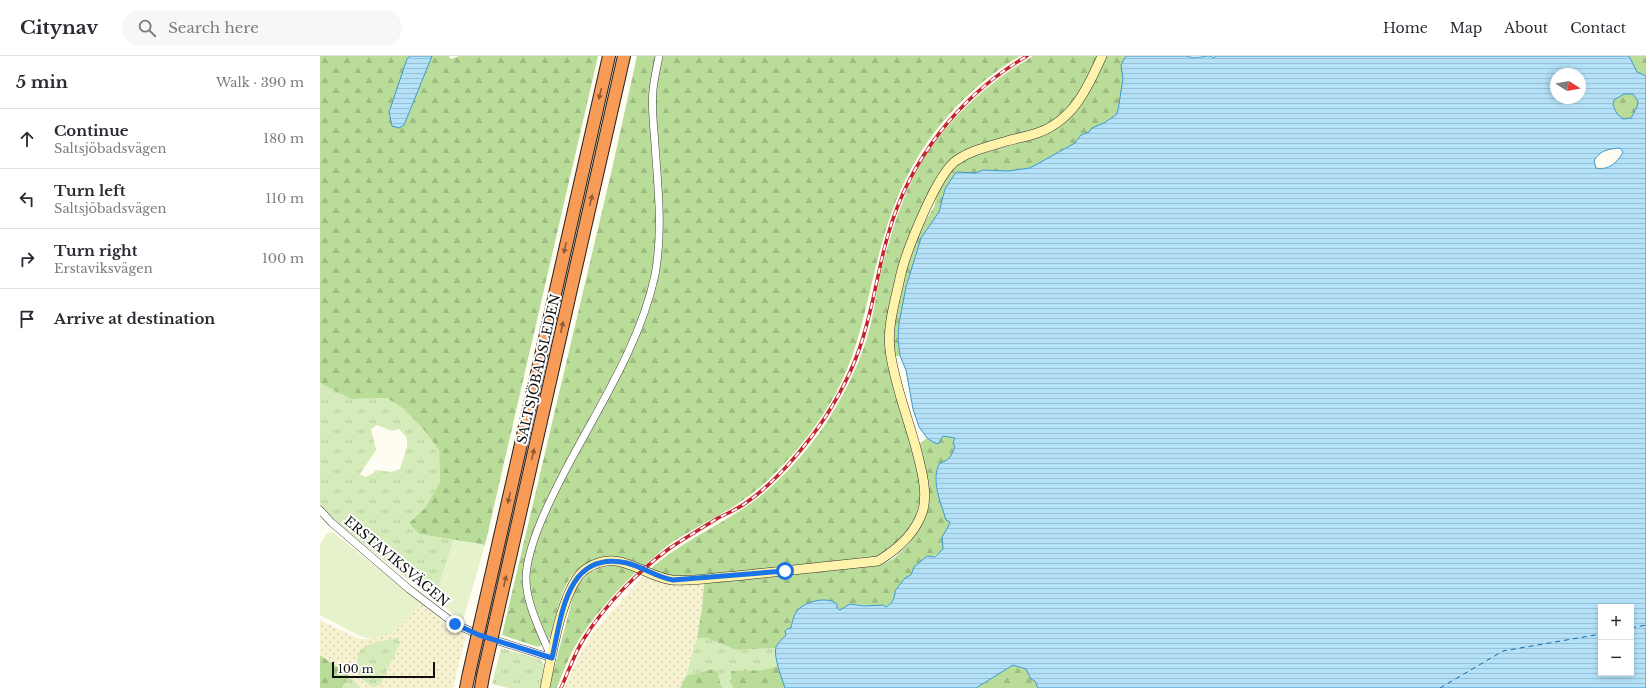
<!DOCTYPE html>
<meta charset="utf-8">
<style>
:root{--surface:#fff;--page:#f7f7f7;--text:#2b2b33;--muted:#7c7c81;--line:#e1e1e2}
body{margin:0;font-family:"Libre Baskerville",serif;background:var(--page);color:var(--text)}
.controls{position:absolute;right:12px;bottom:12px;display:grid;overflow:hidden;border-radius:0px;box-shadow:0 2px 6px #0003}
.controls button{width:36px;height:36px;display:grid;place-items:center;padding:0;border:0;border-bottom:1px solid var(--line);background:var(--surface);color:var(--text);font:20px sans-serif}
.compass{position:absolute;left:1230px;top:12px;width:36px;height:36px;border-radius:50%;background:var(--surface);box-shadow:0 2px 6px #0003;rotate:101deg}
.scale{position:absolute;left:12px;bottom:10px;width:103px;box-sizing:border-box;padding-left:4px;border:2px solid #0f0f0f;border-top:0;font-size:11px;line-height:14px;white-space:nowrap;color:#0f0f0f;-webkit-text-stroke:3px #fff;paint-order:stroke}
.stop{position:absolute;width:12px;height:12px;margin:-9px;border:3px solid #1a73e8;border-radius:50%;background:#fff}
.stop.end{background:#1a73e8;border-color:#fff;box-shadow:0 1px 4px #0008}
.list{margin:0;padding:0;list-style:none}
h2{display:flex;justify-content:space-between;align-items:center;height:52px;margin:0;padding:0 16px;font-size:17px}
h2 small{font-size:13px;font-weight:400;color:var(--muted)}
.list li{display:grid;grid-template-columns:26px 1fr auto;gap:12px;align-items:center;box-sizing:border-box;height:60px;padding:0 16px;border-top:1px solid var(--line)}
.list b{display:block;font-size:15px;white-space:nowrap}
.list p{margin:0;font-size:13px;white-space:nowrap;color:var(--muted)}
.list em{font-size:13px;font-style:normal;color:var(--muted)}
.icon{flex:none;width:22px;height:22px;fill:none;stroke:currentColor;stroke-width:2;stroke-linecap:round;stroke-linejoin:round}
.map{position:relative;flex:none;width:1326px;height:632px;overflow:hidden}
header{display:flex;align-items:center;gap:24px;box-sizing:border-box;height:56px;padding:0 20px;background:var(--surface);border-bottom:1px solid var(--line)}
header strong{font-size:19px}
nav{display:flex;gap:22px;margin-inline-start:auto;font-size:14px}
.search{width:280px;height:36px;background:var(--page);display:flex;align-items:center;gap:10px;box-sizing:border-box;padding:0 14px;border-radius:22px;color:var(--muted);font-size:15px}
main{display:flex}
aside{flex:1;background:var(--surface)}
.map>svg:first-child{display:block}
.farmland{fill:url(#farmland-dots)}
.grass{fill:url(#grass-tufts);fill-rule:evenodd}
.forest{fill:url(#forest-firs)}
.pitch{fill:#e6f2cb}
.water{fill:url(#water-rules);stroke:#3999d1;fill-rule:evenodd}
.lines{fill:none;stroke-linecap:round;stroke-linejoin:round}
.ferry{stroke:#146aa6;stroke-width:1;stroke-dasharray:5 4;stroke-linecap:butt}
.street-casing{stroke:#424242;stroke-width:8}
.secondary-casing{stroke:#313131;stroke-width:10}
.highway-casing{stroke:#202020;stroke-width:14}
.street{stroke:#fff;stroke-width:7}
.secondary{stroke:#fff3ac;stroke-width:9}
.highway{stroke:#f89b56;stroke-width:12}
.rail-casing{stroke:#c4222f;stroke-width:3.5}
.rail{stroke:#fff;stroke-width:2;stroke-dasharray:6;stroke-linecap:butt}
.highway-bridge-casing{stroke:#202020;stroke-width:14;stroke-linecap:butt}
.highway-bridge{stroke:#f89b56;stroke-width:12}
.oneway{fill:#8f5c36}
.route{stroke:#1a73e8;stroke-width:5}
.labels{text-anchor:middle;stroke-width:4;stroke-linejoin:round;paint-order:stroke}
.street-label{font-size:13px;fill:#0f0f0f;stroke:#fff}
</style>
<header>
<strong>Citynav</strong>
<div class="search"><svg class="icon" aria-label="search" viewBox="0 0 24 24"><circle cx="10" cy="10" r="6"/><path d="M15 15l6 6"/></svg>Search here</div>
<nav><a>Home</a><a>Map</a><a>About</a><a>Contact</a></nav>
</header>
<main>
<aside>
<h2>5 min<small>Walk · 390 m</small></h2>
<ul class="list">
<li><svg class="icon" aria-label="ahead" viewBox="0 0 24 24"><path d="M12 20V5M6 11l6-6 6 6"/></svg><div><b>Continue</b><p>Saltsjöbadsvägen</p></div><em>180 m</em></li>
<li><svg class="icon" aria-label="left" viewBox="0 0 24 24"><path d="M17 20v-9H6M10 6l-5 5 5 5"/></svg><div><b>Turn left</b><p>Saltsjöbadsvägen</p></div><em>110 m</em></li>
<li><svg class="icon" aria-label="right" viewBox="0 0 24 24"><path d="M7 20v-9h11M14 6l5 5-5 5"/></svg><div><b>Turn right</b><p>Erstaviksvägen</p></div><em>100 m</em></li>
<li><svg class="icon" aria-label="arrive" viewBox="0 0 24 24"><path d="M6 21V4h12l-3 4 3 4H6"/></svg><div><b>Arrive at destination</b></div></li>
</ul>
</aside>
<div class="map">
<svg width="1326" height="632" viewBox="0 0 1326 632">
<defs>
<pattern id="farmland-dots" width="8" height="8" patternUnits="userSpaceOnUse"><rect width="8" height="8" fill="#f6f2d0"/><path d="M2 2h.1M6 6h.1" fill="none" stroke="#d2ceb1" stroke-width="1.8" stroke-linecap="round"/></pattern>
<pattern id="grass-tufts" width="24" height="20" patternUnits="userSpaceOnUse"><rect width="24" height="20" fill="#d5ebb9"/><path d="M3 7l-1-3M5 7V3M7 7l1-3M15 17l-1-3M17 17v-4M19 17l1-3" fill="none" stroke="#b6c89e"/></pattern>
<pattern id="forest-firs" width="22" height="20" patternUnits="userSpaceOnUse"><rect width="22" height="20" fill="#b9dc98"/><path d="M5 1l3.5 6h-7zM16 11l3.5 6h-7z" fill="#9ebc82"/></pattern>
<pattern id="water-rules" width="6" height="5" patternUnits="userSpaceOnUse"><rect width="6" height="5" fill="#b4e1f8"/><path d="M0 2.5h6" fill="none" stroke="#9ac0d3"/></pattern>
</defs>
<rect width="100%" height="100%" fill="#fffcf1"/>
<path class="farmland" d="M 325,518 L 384,527 L 382,552 L 377,582 L 366,620 L 360,632 L 244,632 L 259,600 L 273,577 Z
M 101,546 L 124,566 L 146,579 L 133,632 L 41,632 L 29,619 L 0,599 L 0,564 L 39,583 L 51,583 L 82,570 Z"/>
<path class="grass" d="M 0,327 L 31,343 L 67,342 L 84,353 L 104,374 L 119,394 L 120,426 L 105,452 L 89,467 L 99,478 L 134,484 L 114,544 L 20,469 L 0,449 ZM 57,369 L 72,375 L 79,373 L 87,382 L 87,391 L 80,413 L 71,416 L 56,414 L 52,418 L 45,421 L 40,418 L 56,394 L 51,373 Z
M 77,582 L 80,586 L 79,589 L 61,628 L 53,631 C 35,621 33,610 41,593 L 53,587 Z
M 377,582 L 386,582 L 417,594 L 456,592 L 455,601 L 459,610 L 442,614 L 429,614 L 411,627 L 413,632 L 403,632 L 400,627 L 399,617 L 393,613 L 366,620 Z
M 181,592 L 220,603 L 224,609 L 220,632 L 188,632 L 172,628 Z
M 29,619 L 41,632 L 22,632 Z"/>
<path class="forest" d="M 0,0 L 90,0 L 87,3 L 79,72 L 84,69 L 112,0 L 129,0 L 131,3 L 139,0 L 278,0 L 165,489 L 99,478 L 89,467 L 105,452 L 120,426 L 119,394 L 104,374 L 84,353 L 67,342 L 31,343 L 0,327 Z
M 317,0 L 700,0 C 655,26 615,68 591,113 C 575,142 565,174 557,206 C 543,261 536,309 504,357 C 485,387 452,425 423,444 C 399,461 371,473 347,490 C 339,496 332,503 324,510 C 310,502 295,499 279,503 C 246,511 242,538 234,566 C 233,571 232,580 228,584 C 226,587 221,589 218,591 L 182,579 L 292,113 Z
M 713,0 L 778,0 C 771,13 766,28 758,41 C 739,70 705,77 674,86 C 659,90 643,93 630,104 C 617,114 612,131 606,145 C 584,194 562,245 566,299 L 601,427 C 600,466 587,480 557,502 L 355,521 L 329,514 C 359,487 395,472 427,450 C 458,429 492,391 511,359 C 528,332 542,302 550,271 C 555,251 557,231 562,211 C 571,178 581,144 597,114 C 624,66 667,27 713,0 Z
M 785,0 L 806,0 L 802,9 L 803,23 L 798,54 L 796,59 L 784,67 L 773,72 L 769,76 L 761,79 L 755,87 L 710,112 L 688,115 L 663,114 L 656,117 L 638,116 L 625,133 L 619,156 L 601,182 L 591,215 L 579,267 L 578,283 L 580,300 L 574,300 L 571,284 L 584,217 L 601,172 L 614,151 L 618,135 L 637,107 L 654,100 L 723,80 L 738,72 L 750,62 L 761,48 Z
M 1309,0 L 1326,0 L 1326,20 L 1317,16 Z
M 1304,38 L 1313,38 L 1318,45 L 1317,51 L 1310,63 L 1303,63 L 1297,58 L 1292,49 L 1294,44 Z
M 623,380 L 635,382 C 636,394 633,403 620,407 C 609,424 621,450 630,466 C 627,477 621,479 623,493 C 611,507 600,497 591,519 L 585,522 L 575,535 C 575,539 575,541 573,544 C 568,553 562,550 553,550 C 545,549 538,549 530,548 L 520,554 L 503,544 L 494,546 L 484,549 L 475,557 L 471,572 L 456,592 L 417,594 L 386,582 L 377,582 L 382,552 L 384,527 L 560,509 L 573,503 L 589,488 L 599,474 L 605,458 L 598,389 L 607,382 L 613,386 Z
M 293,509 L 318,514 C 294,538 271,562 254,592 C 247,605 242,619 237,632 L 229,632 L 255,533 L 268,518 L 279,512 Z
M 0,599 L 29,619 L 22,632 L 0,632 Z
M 693,609 L 706,613 L 711,623 L 715,625 L 718,632 L 656,632 Z
M 459,610 L 465,632 L 413,632 L 411,627 L 411,615 L 442,614 Z
M 393,613 L 399,617 L 400,627 L 403,632 L 360,632 L 366,620 Z"/>
<path class="pitch" d="M 12,476 L 101,546 L 82,570 L 70,577 L 51,583 L 40,580 L 0,559 L 0,488 L 7,477 Z
M 134,484 L 165,489 L 143,564 L 114,544 Z"/>
<path class="water" d="M 90,0 L 112,0 L 84,69 L 79,72 L 72,70 L 69,56 L 87,3 Z
M 806,0 L 866,0 C 876,3 882,0 891,0 L 894,2 L 895,0 L 1309,0 L 1317,16 L 1326,20 L 1326,632 L 718,632 L 715,625 L 711,623 L 706,613 L 693,609 L 656,632 L 465,632 C 462,623 453,600 456,591 C 458,586 463,583 466,579 L 465,575 L 467,573 L 471,572 C 472,566 474,558 478,554 C 486,545 508,540 517,548 L 517,552 L 520,554 L 530,548 L 544,550 L 563,549 L 566,551 C 572,548 575,542 575,535 L 585,522 L 591,519 L 594,511 L 607,500 L 615,501 L 623,493 L 622,481 L 628,471 L 630,466 L 626,464 C 621,447 610,423 620,407 C 630,404 631,400 635,391 L 633,387 L 635,382 L 623,380 L 618,388 L 613,386 L 607,382 L 599,371 L 593,353 L 586,314 L 580,300 L 578,283 L 579,267 L 586,231 L 601,182 L 619,156 L 625,133 L 634,119 L 637,116 L 656,117 L 663,114 L 688,115 L 710,112 L 755,87 L 761,79 L 769,76 L 772,72 L 784,67 L 796,59 L 798,54 L 803,23 L 801,9 ZM 1236,18 L 1260,18 L 1260,42 L 1236,42 ZM 1304,38 L 1313,38 L 1318,45 L 1317,51 L 1311,62 L 1303,63 L 1297,58 L 1293,49 L 1294,44 ZM 1300,92 L 1303,96 C 1298,106 1288,115 1276,112 L 1274,105 C 1280,94 1288,93 1300,92 ZM 1281,551 L 1311,551 L 1311,617 L 1281,617 Z"/>
<g class="lines">
<path class="ferry" d="M 1311,572 L 1326,569
M 1120,632 L 1183,595 L 1281,578"/>
<defs>
<path id="street" d="M 0,454 L 12,467 L 89,533 L 135,568 L 159,579 L 232,602
M 231,601 C 222,577 206,549 206,522 C 207,489 230,444 245,415 C 278,352 320,289 335,219 C 343,176 338,131 335,89 C 334,71 331,52 333,34 C 334,23 337,11 339,0"/>
<path id="secondary" d="M 225,632 C 231,603 242,529 266,513 C 300,491 321,520 352,524 C 372,526 395,521 416,520 C 463,515 511,510 558,505 C 578,493 596,477 603,454 C 607,438 603,420 599,404 C 591,369 574,329 570,294 C 567,270 575,246 580,222 C 585,198 617,116 637,104 C 652,94 670,90 687,85 C 698,82 710,80 720,76 C 754,63 768,31 782,0"/>
<path id="highway" d="M 162,560 L 289,0
M 176,563 L 304,0
M 146,632 L 149,617
M 161,632 L 163,620"/>
</defs>
<use href="#street" class="street-casing"/>
<use href="#secondary" class="secondary-casing"/>
<use href="#highway" class="highway-casing"/>
<use href="#street" class="street"/>
<use href="#secondary" class="secondary"/>
<use href="#highway" class="highway"/>
<defs>
<path id="rail" d="M 241,632 C 248,616 254,599 263,584 C 284,550 318,515 350,492 C 365,482 382,472 398,462 C 408,457 418,453 427,446 C 456,426 487,389 506,360 C 524,332 538,302 546,271 C 555,240 559,209 568,179 C 589,104 639,40 707,0"/>
</defs>
<use href="#rail" class="rail-casing"/>
<use href="#rail" class="rail"/>
<defs>
<path id="highway-bridge" d="M 149,617 L 162,560
M 163,620 L 176,563"/>
</defs>
<use href="#highway-bridge" class="highway-bridge-casing"/>
<use href="#highway-bridge" class="highway-bridge"/>
</g>
<defs><path id="oneway-solid" d="M-6-.8H1V-3.2L6.5 0L1 3.2V.8H-6Z"/></defs>
<g class="oneway">
<use href="#oneway-solid" transform="translate(280 38) rotate(103)"/>
<use href="#oneway-solid" transform="translate(271 144) rotate(-77)"/>
<use href="#oneway-solid" transform="translate(245 192) rotate(103)"/>
<use href="#oneway-solid" transform="translate(242 271) rotate(-77)"/>
<use href="#oneway-solid" transform="translate(213 398) rotate(-77)"/>
<use href="#oneway-solid" transform="translate(189 442) rotate(103)"/>
<use href="#oneway-solid" transform="translate(185 525) rotate(-77)"/>
</g>
<g class="lines">
<path class="route" d="M 135,568 L 159,579 L 232,602 C 242,559 246,494 307,507 C 323,511 336,521 353,524 L 465,515"/>
</g>
<g class="labels">
<g class="street-label">
<text transform="translate(218 313) rotate(-77)" y="5">SALTSJÖBADSLEDEN</text>
<text transform="translate(77 505) rotate(40)" y="5">ERSTAVIKSVÄGEN</text>
</g>
</g>
</svg>
<div class="controls">
<button>+</button>
<button>−</button>
</div>
<svg class="compass" viewBox="-18 -18 36 36"><path d="M0-13l5 13h-10z" fill="#e53935"/><path d="M0 13l5-13h-10z" fill="#7c7c81"/></svg>
<div class="scale">100 m</div>
<div class="stop" style="left:465px;top:515px"></div>
<div class="stop end" style="left:135px;top:568px"></div>
</div>
</main>
